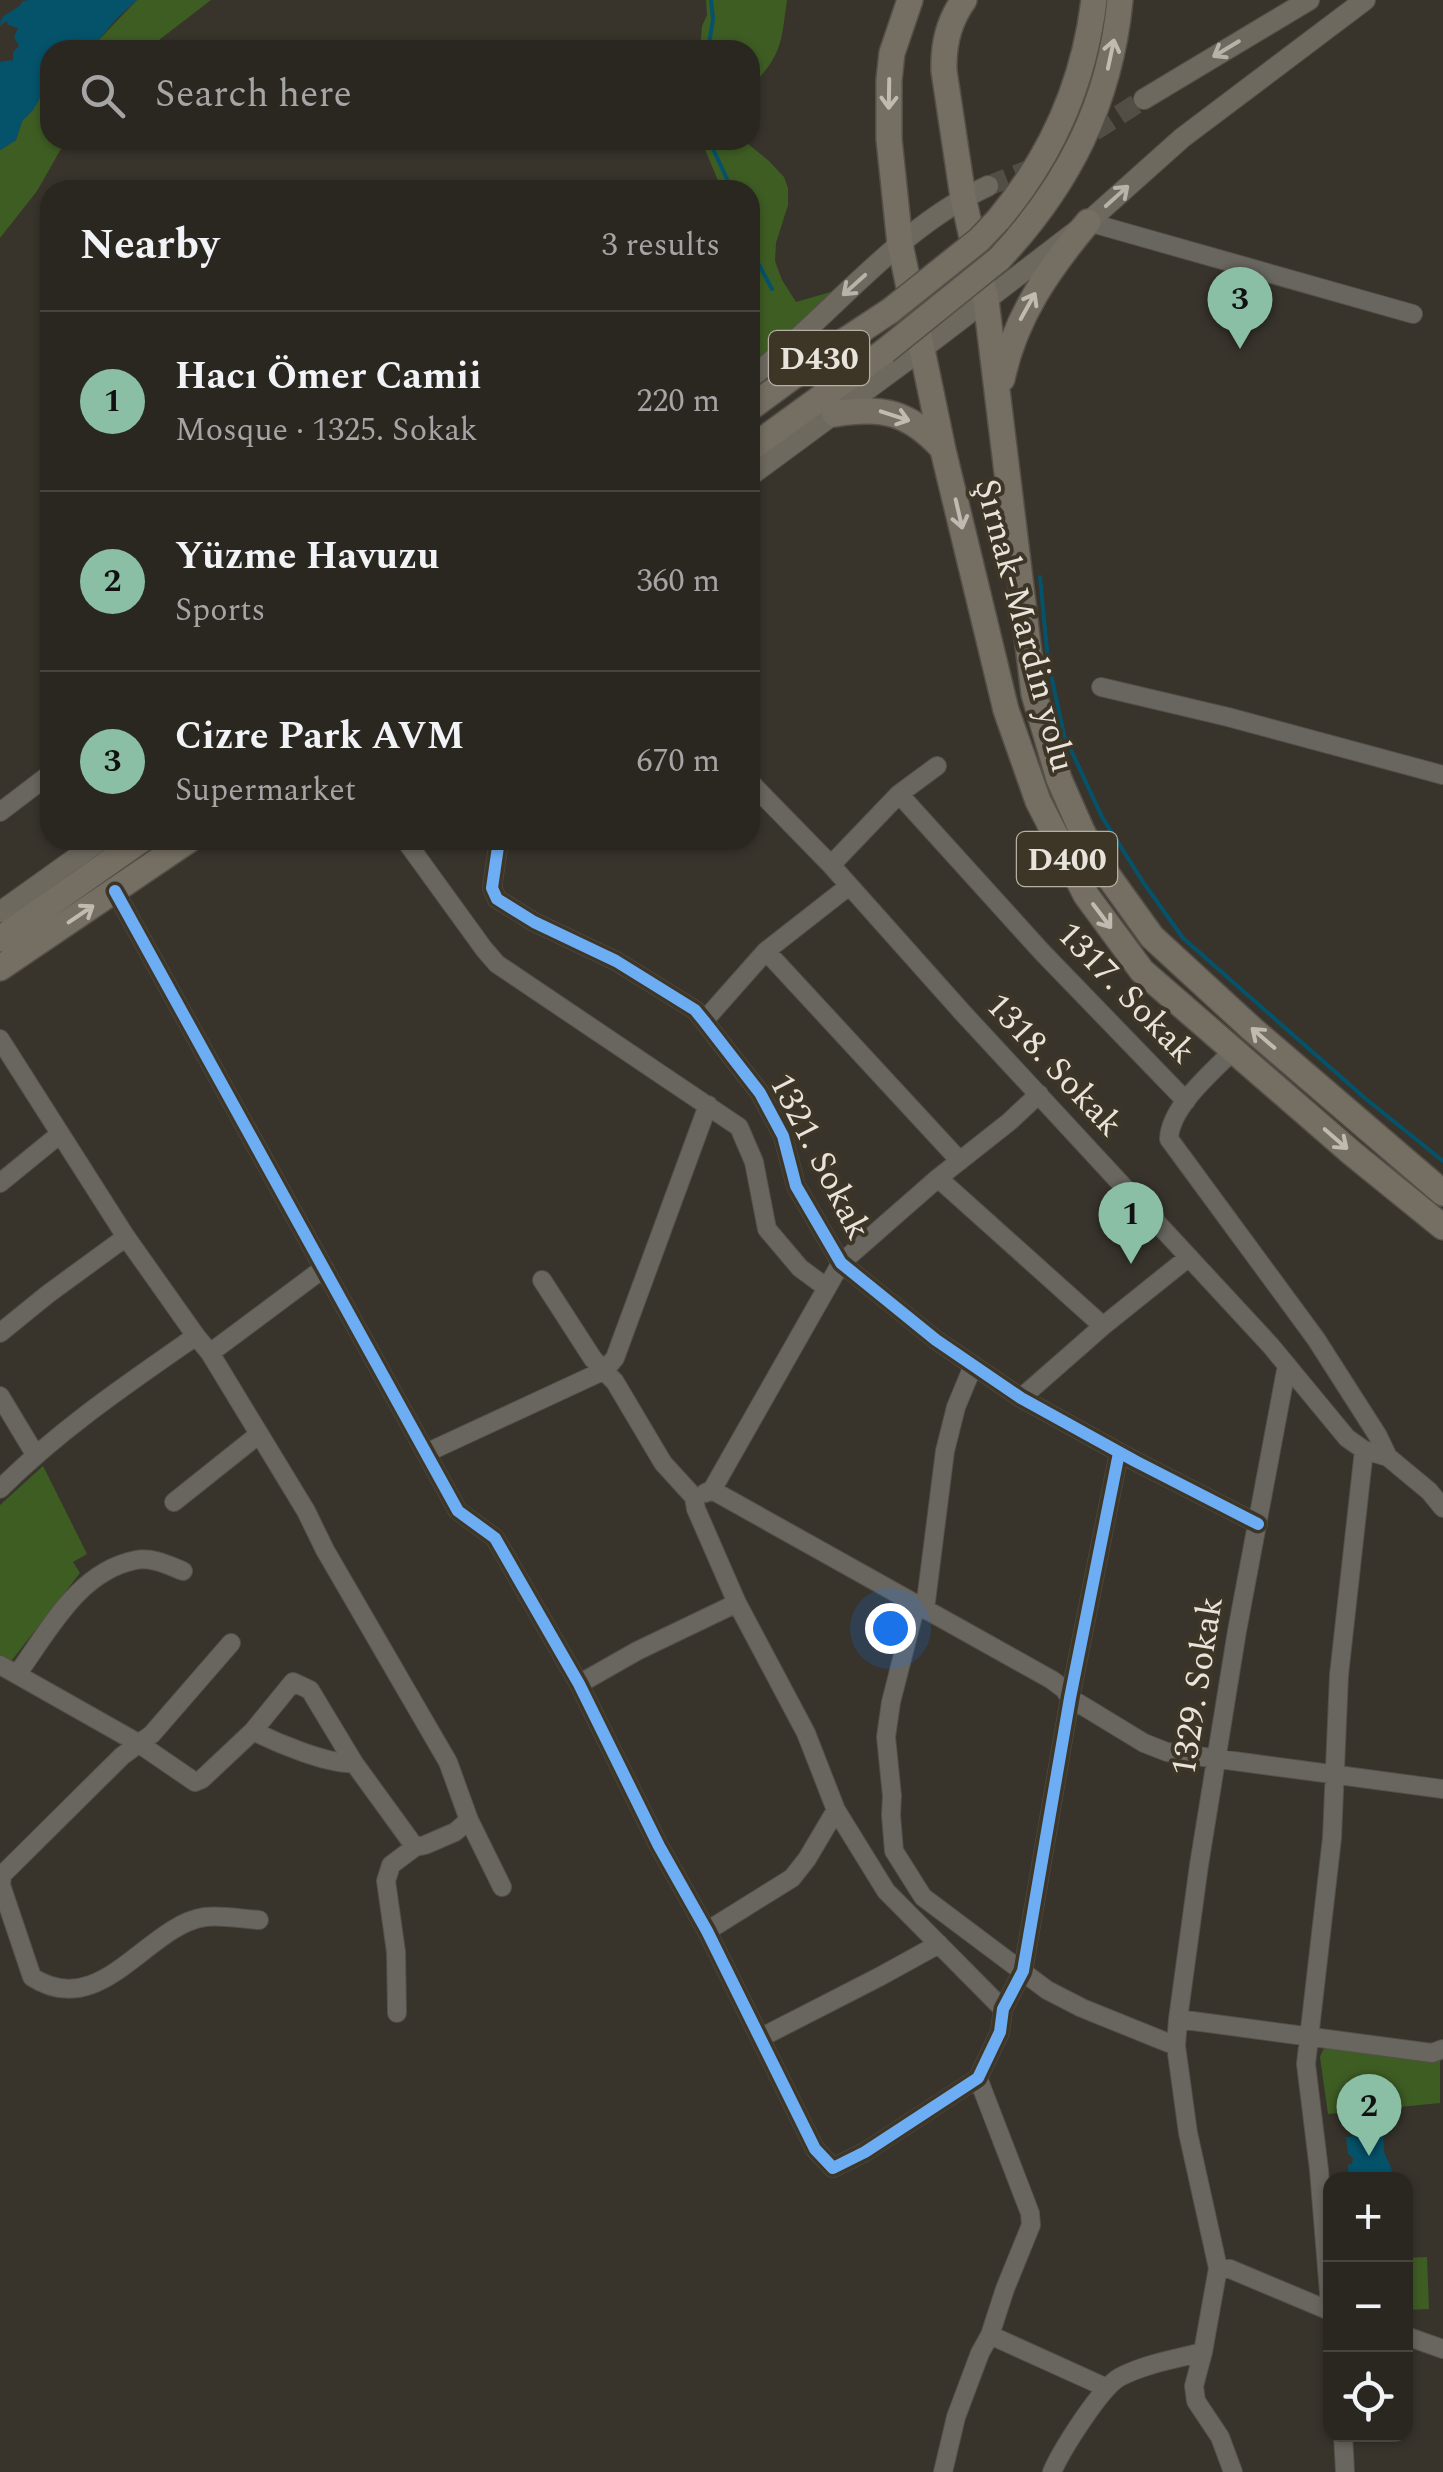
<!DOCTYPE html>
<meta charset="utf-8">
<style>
:root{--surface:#2a2721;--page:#322f2a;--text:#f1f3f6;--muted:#a5a5a5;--line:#46443f;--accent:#8abfa5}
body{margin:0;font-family:Spectral,serif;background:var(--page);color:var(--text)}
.controls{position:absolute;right:30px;bottom:30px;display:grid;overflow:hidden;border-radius:20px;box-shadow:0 2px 8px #0004}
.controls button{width:90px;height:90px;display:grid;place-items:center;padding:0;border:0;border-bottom:2px solid var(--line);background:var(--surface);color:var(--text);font:50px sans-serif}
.you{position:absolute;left:890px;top:1628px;width:35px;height:35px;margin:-25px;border:8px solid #fff;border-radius:50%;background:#1a73e8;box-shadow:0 0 0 15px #1a73e833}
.badge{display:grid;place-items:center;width:65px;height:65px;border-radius:50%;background:var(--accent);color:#111;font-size:32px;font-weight:700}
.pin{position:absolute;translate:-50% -82px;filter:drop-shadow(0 2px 5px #0008)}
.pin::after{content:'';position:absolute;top:52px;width:35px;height:30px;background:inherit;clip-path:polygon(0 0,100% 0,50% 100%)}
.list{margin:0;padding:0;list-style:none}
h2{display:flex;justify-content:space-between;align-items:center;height:130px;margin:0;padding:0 40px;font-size:42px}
h2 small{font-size:32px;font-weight:400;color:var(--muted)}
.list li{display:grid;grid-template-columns:65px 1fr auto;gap:30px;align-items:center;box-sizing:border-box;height:180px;padding:0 40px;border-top:2px solid var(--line)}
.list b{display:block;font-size:38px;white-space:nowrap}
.list p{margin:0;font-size:32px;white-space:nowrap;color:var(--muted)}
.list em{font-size:32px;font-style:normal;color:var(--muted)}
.icon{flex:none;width:55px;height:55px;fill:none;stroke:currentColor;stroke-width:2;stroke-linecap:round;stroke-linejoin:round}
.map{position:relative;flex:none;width:1443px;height:2472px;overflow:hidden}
.search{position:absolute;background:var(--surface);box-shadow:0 2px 8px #0004;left:40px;top:40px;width:720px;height:110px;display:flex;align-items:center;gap:25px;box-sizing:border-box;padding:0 35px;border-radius:30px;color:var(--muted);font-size:38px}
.panel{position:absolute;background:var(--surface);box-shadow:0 2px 8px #0004;left:40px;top:180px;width:720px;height:670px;border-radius:30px}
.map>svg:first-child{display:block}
.green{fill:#3e5d23}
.water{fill:#05536b}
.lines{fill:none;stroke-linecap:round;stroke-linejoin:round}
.stream{stroke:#05536b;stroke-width:4}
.major-tunnel{stroke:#524e46;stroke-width:20;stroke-dasharray:20 10;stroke-linecap:butt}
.minor-casing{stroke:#535049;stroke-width:20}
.major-casing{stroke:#535049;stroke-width:22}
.highway-casing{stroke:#535049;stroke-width:28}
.minor{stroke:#696660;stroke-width:18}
.major{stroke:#6e695f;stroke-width:20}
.highway{stroke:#756e62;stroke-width:25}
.highway-bridge-casing{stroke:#535049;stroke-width:28;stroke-linecap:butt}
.highway-bridge{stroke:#756e62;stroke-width:25}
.cycleway-casing{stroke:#3d3627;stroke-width:19}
.cycleway{stroke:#6dadf4;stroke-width:12}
.oneway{stroke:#b7b3a9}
.oneway2{stroke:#c0bbb1}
.labels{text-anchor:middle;stroke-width:8;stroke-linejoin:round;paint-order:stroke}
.shield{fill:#3d3627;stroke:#b5b0a5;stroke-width:2.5}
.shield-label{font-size:32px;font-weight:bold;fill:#e8e4db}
.street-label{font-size:35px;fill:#e8e4db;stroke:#3d3627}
</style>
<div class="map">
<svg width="1443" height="2472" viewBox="0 0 1443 2472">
<rect width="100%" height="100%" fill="#38342c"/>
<path class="green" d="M 137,0 L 211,0 L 146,50 L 89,50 Z
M 706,0 L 787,0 C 781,43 782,56 750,87 L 750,50 L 700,50 L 702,26 L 707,15 Z
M 50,71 L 50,140 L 66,140 L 37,191 L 0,238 L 0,150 L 16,140 L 22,121 L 33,110 Z
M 701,140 L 743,140 L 768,160 L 784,177 L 788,188 L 788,205 L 776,243 L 775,261 L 782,280 L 796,302 L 855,285 L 750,378 L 750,190 L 722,190 Z
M 43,1466 L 87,1554 L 73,1562 L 80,1573 L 12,1660 L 0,1660 L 0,1505 Z
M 1329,2045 L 1440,2060 L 1440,2103 L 1328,2114 L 1320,2057 L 1323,2050 Z
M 1427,2257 L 1429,2309 L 1406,2310 L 1406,2258 Z"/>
<path class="water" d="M 137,0 L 117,18 L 91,49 L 50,50 L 50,71 L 46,88 L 33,110 L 22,121 L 16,140 L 0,150 L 0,62 L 13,60 L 13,52 L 19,46 L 14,37 L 18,28 L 9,25 L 6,21 L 0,26 C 0,11 17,13 23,1 L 29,0 Z
M 1383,2133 L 1384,2152 L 1392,2170 L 1390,2179 L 1349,2179 L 1348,2165 L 1352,2164 L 1353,2158 L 1348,2154 L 1346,2137 Z"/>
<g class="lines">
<path class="stream" d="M 708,50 L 713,19 L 711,0
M 709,140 L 732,190
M 750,248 L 772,289
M 1040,577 L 1048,661 L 1064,735 L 1102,817 L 1143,882 L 1183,938 L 1366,1099 L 1443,1161"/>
<path class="major-tunnel" d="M 988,186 L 1041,165 L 1144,99"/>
<defs>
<path id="minor" d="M 1088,222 L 1413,314
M 1101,687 L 1228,717 L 1443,775
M 750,782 L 831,865 L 962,1012 L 1271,1346 L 1347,1438 L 1364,1450 L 1388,1457 L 1429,1491 L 1443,1508
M 899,794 L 1042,952 L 1186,1101
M 0,812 L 50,774
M 405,840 L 484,949 L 497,964 L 739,1127 L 754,1162 L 767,1229 L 800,1268 L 827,1288
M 499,840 L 492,888 L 497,899 L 534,922 L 616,961 L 695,1010 L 704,1021 L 760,1093 L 783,1136 L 796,1186 L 841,1263 L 936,1340 L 1021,1398 L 1135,1461 L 1258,1524
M 831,865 L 899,794 L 937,766
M 115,891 L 458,1511 L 495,1538 L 579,1684 L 659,1846 L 707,1931 L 815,2149 L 833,2168 L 865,2152 L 978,2078 L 1000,2032 L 1003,2009 L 1023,1971 L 1070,1698 L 1119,1453
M 766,951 L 960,1161
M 704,1021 L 766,951 L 849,886
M 0,1039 L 126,1237 L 196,1336 L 210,1353 L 306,1511 L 325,1550 L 448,1762 L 469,1820 L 502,1887
M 1234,1050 C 1212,1072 1170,1107 1169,1139 L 1316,1339 L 1378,1436 L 1388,1457
M 938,1178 L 1103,1326
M 0,1183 L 60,1134
M 542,1280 L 593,1359 L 615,1382 L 663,1463 L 694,1497 L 696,1509 L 737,1603 L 806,1733 L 836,1810 L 886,1891 L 1003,2009
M 0,1333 L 48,1294 L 126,1237
M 210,1353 L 324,1268
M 0,1396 L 35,1454
M 1021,1398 L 1103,1326 L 1189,1257
M 426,1453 L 605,1370 L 615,1358 L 708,1105
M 0,1489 C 59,1430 127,1384 196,1336
M 712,1490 L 1052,1680 L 1064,1689 L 1070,1698 L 1144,1743 L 1167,1752 L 1443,1789
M 705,1493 L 712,1490 L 841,1263 L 938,1178 L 1009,1122 L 1039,1094
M 174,1502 L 258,1435
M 916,1604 L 891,1702 L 886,1737 L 892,1796 L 891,1815 L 894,1851 L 923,1897 L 1047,1990 L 1082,2008 L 1176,2046
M 925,1609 L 945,1451 L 956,1407 L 973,1366
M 231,1643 L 152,1734 L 122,1756 L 2,1875 L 1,1885 L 32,1977 C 101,2022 147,1925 205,1917 C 221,1915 242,1919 259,1920
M 0,1665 L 138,1743 L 195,1782 L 202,1779 L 253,1731 L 293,1682 L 310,1690 L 354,1763 L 415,1847
M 18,1673 C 49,1630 79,1571 136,1560 C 152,1557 168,1565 183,1571
M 579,1684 L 637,1651 L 737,1603
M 253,1731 C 277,1743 329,1765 354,1763
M 707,1931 L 792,1878 L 807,1859 L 836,1810
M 397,2013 L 396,1952 L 386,1881 L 391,1865 L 415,1847 L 425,1845 L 455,1832 L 469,1820
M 1178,2019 L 1432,2053 L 1443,2049
M 760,2038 L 879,1977 L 939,1944
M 1218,2268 L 1230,2269 L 1330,2311
M 1330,2305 L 1319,2170 L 1306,2064 L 1332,1838 L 1339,1675 L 1364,1450
M 990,2335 L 1107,2388
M 1406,2336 L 1443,2349
M 1343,2434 L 1345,2472
M 943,2472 L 956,2417 L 980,2353 L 990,2335 L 1005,2289 L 1031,2225 L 1030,2213 L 978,2078
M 1052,2472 C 1061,2451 1101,2387 1120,2377 C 1145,2364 1175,2359 1203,2352
M 1233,2472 L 1220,2437 L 1196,2401 L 1194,2386 L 1203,2352 L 1218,2268 L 1188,2133 L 1176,2046 L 1178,2019 L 1199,1865 L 1237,1631 L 1287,1365"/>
<path id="major" d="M 1144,99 L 1309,0
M 750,378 C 831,317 895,229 988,186
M 750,476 L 921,350 L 1088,222 L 1182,138 L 1365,0
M 0,912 L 101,840"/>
<path id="highway" d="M 910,0 L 892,53 L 889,80 L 889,139 L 900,244 L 943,450 L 1006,710 L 1038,801 L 1086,895 L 1142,971 L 1353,1154 L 1443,1227
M 964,0 C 948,22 943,45 944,71 L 963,197 L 986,300 L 1034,694 L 1059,779 L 1081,829 L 1096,859 L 1152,937 L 1252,1029 L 1443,1193
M 998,220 C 1052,156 1084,83 1094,0
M 999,259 C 1069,184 1110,103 1120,0
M 1002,379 C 1015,317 1048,270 1088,222
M 750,408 L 814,361 L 890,311
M 835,414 C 882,406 909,412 942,448
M 750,449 L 885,351
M 0,939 L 141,840
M 0,968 L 189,840"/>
</defs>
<use href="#minor" class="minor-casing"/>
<use href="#major" class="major-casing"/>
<use href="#highway" class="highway-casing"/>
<use href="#minor" class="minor"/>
<use href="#major" class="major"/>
<use href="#highway" class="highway"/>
<defs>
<path id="highway-bridge" d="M 890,311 L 979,240 L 998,220
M 885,351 L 999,259"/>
</defs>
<use href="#highway-bridge" class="highway-bridge-casing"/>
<use href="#highway-bridge" class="highway-bridge"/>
<defs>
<path id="cycleway" d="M 499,840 L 492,888 L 497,899 L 534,922 L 616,961 L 695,1010 L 704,1021 L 760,1093 L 783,1136 L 796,1186 L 841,1263 L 936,1340 L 1021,1398 L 1135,1461 L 1258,1524
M 115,891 L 458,1511 L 495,1538 L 579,1684 L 659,1846 L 707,1931 L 815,2149 L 833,2168 L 865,2152 L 978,2078 L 1000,2032 L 1003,2009 L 1023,1971 L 1070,1698 L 1119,1453"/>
</defs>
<use href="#cycleway" class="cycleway-casing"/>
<use href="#cycleway" class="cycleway"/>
</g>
<defs><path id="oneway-shaft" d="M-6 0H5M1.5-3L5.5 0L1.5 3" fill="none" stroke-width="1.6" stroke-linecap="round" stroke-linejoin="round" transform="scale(2.5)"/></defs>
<g class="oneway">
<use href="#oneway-shaft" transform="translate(1226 49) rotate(149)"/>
<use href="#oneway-shaft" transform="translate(1117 196) rotate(-42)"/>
<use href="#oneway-shaft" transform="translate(854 285) rotate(138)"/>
</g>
<g class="oneway2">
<use href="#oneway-shaft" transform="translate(1111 54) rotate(-78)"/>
<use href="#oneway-shaft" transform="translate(889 94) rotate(91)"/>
<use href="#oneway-shaft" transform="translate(1028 306) rotate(-61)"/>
<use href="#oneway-shaft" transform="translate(895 416) rotate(18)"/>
<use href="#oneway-shaft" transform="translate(959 514) rotate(77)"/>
<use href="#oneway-shaft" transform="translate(81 914) rotate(-34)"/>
<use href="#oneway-shaft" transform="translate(1102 916) rotate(53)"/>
<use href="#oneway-shaft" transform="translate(1263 1038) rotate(-139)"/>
<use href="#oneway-shaft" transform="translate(1336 1139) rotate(41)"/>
</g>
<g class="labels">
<g class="shield">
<rect x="769" y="331" width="100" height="54" rx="8"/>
<rect x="1017" y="832" width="100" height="54" rx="8"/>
</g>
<g class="shield-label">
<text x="819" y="369">D430</text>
<text x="1067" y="870">D400</text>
</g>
<g class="street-label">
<text transform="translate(1026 625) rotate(75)" y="12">Şırnak-Mardin yolu</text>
<text transform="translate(1127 992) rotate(46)" y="12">1317. Sokak</text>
<text transform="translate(1055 1064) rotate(47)" y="12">1318. Sokak</text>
<text transform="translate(821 1156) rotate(63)" y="12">1321. Sokak</text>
<text transform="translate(1196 1686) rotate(-81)" y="12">1329. Sokak</text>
</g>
</g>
</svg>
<div class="controls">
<button>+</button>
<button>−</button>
<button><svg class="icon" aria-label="locate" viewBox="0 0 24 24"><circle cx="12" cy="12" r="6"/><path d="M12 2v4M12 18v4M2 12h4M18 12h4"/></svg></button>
</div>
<div class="you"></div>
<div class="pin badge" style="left:1131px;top:1264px">1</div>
<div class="pin badge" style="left:1369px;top:2156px">2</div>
<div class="pin badge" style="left:1240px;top:349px">3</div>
<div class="search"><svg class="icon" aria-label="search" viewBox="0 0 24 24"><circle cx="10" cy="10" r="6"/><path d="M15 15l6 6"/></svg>Search here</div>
<section class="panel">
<h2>Nearby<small>3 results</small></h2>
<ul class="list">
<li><span class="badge">1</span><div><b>Hacı Ömer Camii</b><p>Mosque · 1325. Sokak</p></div><em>220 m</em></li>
<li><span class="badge">2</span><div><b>Yüzme Havuzu</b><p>Sports</p></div><em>360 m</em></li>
<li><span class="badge">3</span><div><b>Cizre Park AVM</b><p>Supermarket</p></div><em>670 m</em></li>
</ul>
</section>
</div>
